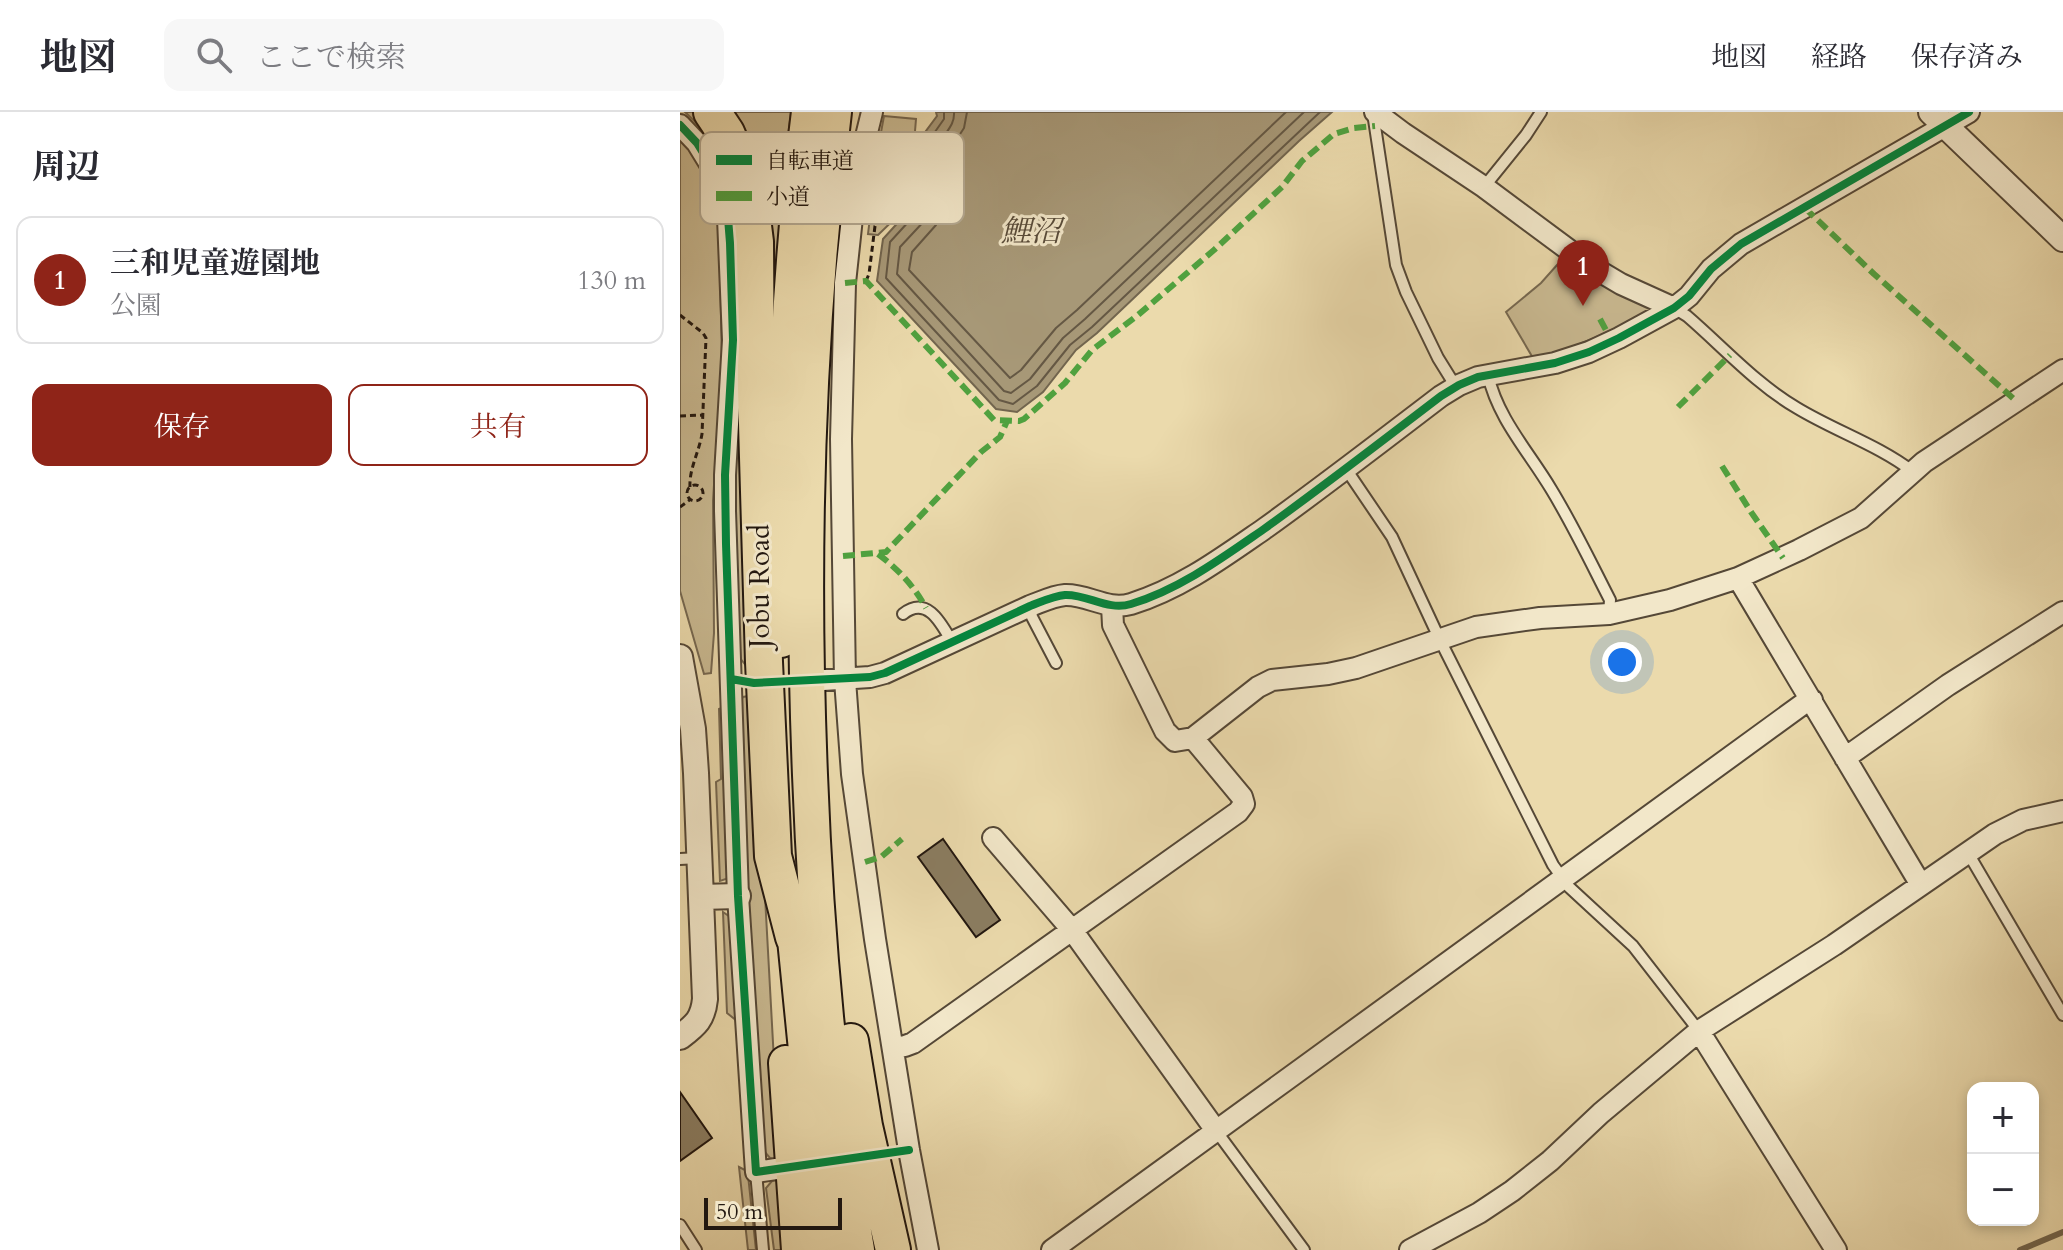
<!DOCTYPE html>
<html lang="ja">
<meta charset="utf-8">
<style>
:root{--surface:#fff;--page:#f7f7f7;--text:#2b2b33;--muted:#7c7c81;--line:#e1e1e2;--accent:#8f2418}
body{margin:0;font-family:Cardo,"Noto Serif JP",serif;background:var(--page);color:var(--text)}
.controls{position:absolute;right:24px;bottom:24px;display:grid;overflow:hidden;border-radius:16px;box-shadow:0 4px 12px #0003}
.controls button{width:72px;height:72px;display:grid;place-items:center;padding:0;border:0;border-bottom:2px solid var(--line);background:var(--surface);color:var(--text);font:40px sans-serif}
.scale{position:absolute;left:24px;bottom:20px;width:138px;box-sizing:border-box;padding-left:8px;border:4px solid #231810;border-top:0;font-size:22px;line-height:28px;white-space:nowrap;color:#231810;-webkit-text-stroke:6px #f2e7c9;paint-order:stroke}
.you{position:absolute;left:942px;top:550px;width:28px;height:28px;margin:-20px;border:6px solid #fff;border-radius:50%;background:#1a73e8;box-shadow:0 0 0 12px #1a73e833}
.badge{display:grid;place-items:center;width:52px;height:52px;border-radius:50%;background:var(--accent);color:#fff;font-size:26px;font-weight:700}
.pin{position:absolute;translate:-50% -66px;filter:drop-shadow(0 2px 4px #0008)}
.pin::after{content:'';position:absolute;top:42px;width:28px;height:24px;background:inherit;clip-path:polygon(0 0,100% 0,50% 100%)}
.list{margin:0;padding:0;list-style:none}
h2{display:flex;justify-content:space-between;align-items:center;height:104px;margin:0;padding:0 32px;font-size:34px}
h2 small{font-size:26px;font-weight:400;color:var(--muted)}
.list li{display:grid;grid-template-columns:52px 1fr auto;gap:24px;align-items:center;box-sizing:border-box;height:128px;margin:0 16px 16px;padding:0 16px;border:2px solid var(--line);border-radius:16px}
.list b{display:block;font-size:30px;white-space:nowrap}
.list p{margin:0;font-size:26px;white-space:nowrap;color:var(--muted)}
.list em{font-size:26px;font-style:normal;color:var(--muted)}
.actions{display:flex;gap:16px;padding:24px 32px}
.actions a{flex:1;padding:18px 0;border:2px solid var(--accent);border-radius:16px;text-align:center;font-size:28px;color:var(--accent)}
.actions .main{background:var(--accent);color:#fff}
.icon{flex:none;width:44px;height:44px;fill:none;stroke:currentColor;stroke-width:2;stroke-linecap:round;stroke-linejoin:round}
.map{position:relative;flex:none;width:1383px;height:1138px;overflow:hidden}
header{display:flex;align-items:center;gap:48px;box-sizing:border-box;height:112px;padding:0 40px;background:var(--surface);border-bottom:2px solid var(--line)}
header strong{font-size:38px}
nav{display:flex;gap:44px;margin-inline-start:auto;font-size:28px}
.search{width:560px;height:72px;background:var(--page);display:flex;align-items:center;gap:20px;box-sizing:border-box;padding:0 28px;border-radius:16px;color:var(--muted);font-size:30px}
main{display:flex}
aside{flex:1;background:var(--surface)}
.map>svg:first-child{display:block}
.green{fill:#c9b991;stroke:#766850;stroke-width:2}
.water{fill:#a79877;stroke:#72654e;stroke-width:2}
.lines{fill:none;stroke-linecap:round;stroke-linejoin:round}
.shore{stroke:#655844;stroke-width:2}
.stream{stroke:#72654e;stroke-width:6}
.building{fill:#8b7d61;stroke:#231810;stroke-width:2}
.service-casing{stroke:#554837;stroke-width:14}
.minor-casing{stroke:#554837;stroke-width:24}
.tertiary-casing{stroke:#554837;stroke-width:28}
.trunk-casing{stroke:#231810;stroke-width:38}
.motorway-casing{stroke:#231810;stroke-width:40}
.path{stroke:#231810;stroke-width:3;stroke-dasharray:6 4;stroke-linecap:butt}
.service{stroke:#f2e7c9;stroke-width:10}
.minor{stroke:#f2e7c9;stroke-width:20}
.tertiary{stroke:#f2e7c9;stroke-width:24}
.trunk{stroke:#ebdaac;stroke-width:34}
.motorway{stroke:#ebdaac;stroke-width:36}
.quiet{stroke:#50a13f;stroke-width:6;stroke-dasharray:12 6;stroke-linecap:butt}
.cycleway-casing{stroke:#f2e7c9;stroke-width:13}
.cycleway{stroke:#00873e;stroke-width:8}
.labels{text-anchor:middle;stroke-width:6;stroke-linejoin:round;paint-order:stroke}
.street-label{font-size:28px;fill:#231810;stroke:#f2e7c9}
.water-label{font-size:30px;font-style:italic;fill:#584b39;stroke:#f2e7c9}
.key{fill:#f2e7c9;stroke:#b4a992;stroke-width:2}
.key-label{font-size:22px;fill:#231810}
</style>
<header>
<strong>地図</strong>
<div class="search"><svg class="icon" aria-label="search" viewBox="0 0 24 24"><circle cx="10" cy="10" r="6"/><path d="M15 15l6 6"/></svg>ここで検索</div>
<nav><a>地図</a><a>経路</a><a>保存済み</a></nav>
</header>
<main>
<aside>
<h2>周辺<small></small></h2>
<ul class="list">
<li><span class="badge">1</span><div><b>三和児童遊園地</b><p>公園</p></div><em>130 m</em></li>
</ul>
<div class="actions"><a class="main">保存</a><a>共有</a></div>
</aside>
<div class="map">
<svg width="1383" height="1138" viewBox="0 0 1383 1138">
<rect width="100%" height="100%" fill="#ebdaac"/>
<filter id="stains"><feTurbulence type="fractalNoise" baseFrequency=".0025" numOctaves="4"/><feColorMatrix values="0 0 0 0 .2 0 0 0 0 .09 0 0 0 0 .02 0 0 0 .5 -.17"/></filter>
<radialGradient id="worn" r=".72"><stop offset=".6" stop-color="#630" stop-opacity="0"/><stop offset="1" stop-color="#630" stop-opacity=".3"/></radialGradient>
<path class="green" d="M 5,0 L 15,0 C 43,32 53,71 60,111 L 65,377 L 74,557 L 67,555 L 60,546 C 58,490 55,433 54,376 C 54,325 57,274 58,224 C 59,151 65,52 5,0 Z
M 47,0 L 111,0 L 104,57 L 90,247 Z
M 204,4 L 236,7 L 229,93 L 198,123 L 188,122 L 199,31 Z
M 0,25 C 23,52 34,83 39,118 L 42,246 L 33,389 L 34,521 L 31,561 L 24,562 L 0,479 Z
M 885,144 L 974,197 C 935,217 896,237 853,246 L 826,200 L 861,171 Z
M 74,583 L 97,1004 L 108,1138 L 94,1138 L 86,1076 L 92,1069 L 97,1068 L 95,1047 L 90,1046 L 83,1038 L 65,776 L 60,590 L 63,585 Z
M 44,595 L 50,763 L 46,767 L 40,769 L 36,670 L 41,667 L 39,597 Z
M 43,800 L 53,807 L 57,909 L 47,901 Z
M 59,1055 L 65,1058 L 68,1063 L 76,1138 L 68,1138 Z"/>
<path class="water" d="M 256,0 L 652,0 L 619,29 L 417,221 L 396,238 L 363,280 L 337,300 L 316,297 L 197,169 L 203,127 L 234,93 L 238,42 L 243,23 L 257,4 Z"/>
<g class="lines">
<path class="shore" d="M 264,0 L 264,7 L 250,27 L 246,43 L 241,96 L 210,130 L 206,166 L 319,288 L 333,292 L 357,274 L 390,233 L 412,215 L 640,0
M 274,0 C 275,15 263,21 259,34 C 251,55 254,78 251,99 L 247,106 L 220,135 L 217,162 L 324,279 L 331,281 L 350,267 L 383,226 L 405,207 L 624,0
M 287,0 L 284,16 L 271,36 L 268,47 L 262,103 L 256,113 L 232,140 L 229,158 L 330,266 L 341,258 L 376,216 L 397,198 L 606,0"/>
<path class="stream" d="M 1340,1138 L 1383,1120"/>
</g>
<path class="building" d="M 263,727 L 320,808 L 296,825 L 238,745 Z
M 0,980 L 32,1026 L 0,1049 Z"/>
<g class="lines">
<defs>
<path id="service" d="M 693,1 L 716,153 L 726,180 L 758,246 L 776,275
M 804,75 L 846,23 L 861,0
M 994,196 L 1007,204 C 1043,235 1076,272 1117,296 C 1155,319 1198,333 1232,359
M 808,263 C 818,307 849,340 871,377 C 893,413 911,451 930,488 L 929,502
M 666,357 L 712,425 L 760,528 L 873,753 L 889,775 L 953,834 L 1019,919
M 350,494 L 352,505 L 376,551
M 223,502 C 247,483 261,511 272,530
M 1288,741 L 1383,903
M 0,747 L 19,746
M 537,1020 L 624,1138
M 76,1060 L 83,1138
M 0,1113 L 16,1138"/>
<path id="minor" d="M 192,0 L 179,53 L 174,87 L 165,171 L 161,327 L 165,568 L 172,662 L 195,827 L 229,1038 L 248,1138
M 695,0 L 723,21 L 804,75 L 909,153 L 941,172 L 994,196
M 0,13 L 17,31 L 33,57 L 48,106 L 53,228 L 45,363 L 45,399 L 58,784 L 76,1060 L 96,1057
M 1058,466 L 1241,773
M 432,494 L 433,513 L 485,619 L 495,629 L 513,626 L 578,575 L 592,568 L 648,562 L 676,556 L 796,515 L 860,506 L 929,502 L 990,488 L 1058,466 L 1119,438 L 1181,406 L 1244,350 L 1383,258
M 143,568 L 190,565 L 205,561 L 350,494 C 361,490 373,484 385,483 C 408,482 427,499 451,492 C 500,477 542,446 584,417 C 644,374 702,329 761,284 L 779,273 L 798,265 L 875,251 L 909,240 L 939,226 L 994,196 L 1009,184 L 1031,157 L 1061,132 L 1289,0
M 1165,646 L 1268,573 L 1383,500
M 313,726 L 392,818 L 537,1020
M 1019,919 L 1156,1138
M 214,936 L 225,934 L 233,931 L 558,700 L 564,692 L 562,685 L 513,626
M 372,1138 C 623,957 871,773 1123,592 L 1132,588
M 730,1138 L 799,1101 L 832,1079 L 870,1049 L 921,1001 L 1019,919 L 1154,833 L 1315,722 L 1343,708 L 1383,699"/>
<path id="tertiary" d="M 1251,0 L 1383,127
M 0,545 L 13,617 L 16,661 L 25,887 C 23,907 16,913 0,925
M 21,785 L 58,784"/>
<path id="trunk" d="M 154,0 C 127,220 121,442 130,663 C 136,822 150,982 177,1138
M 101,528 C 99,461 101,394 104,328 C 108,218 115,109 129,0
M 112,797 L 130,978 L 152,1138
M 171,929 L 185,1014 L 213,1138
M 106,951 L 119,1138"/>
<path id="motorway" d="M 32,0 L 46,21 L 59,51 L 69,82 L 75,130 L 76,277 L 84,550 L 93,744 L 114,825"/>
</defs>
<use href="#service" class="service-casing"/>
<use href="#minor" class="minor-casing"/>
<use href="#tertiary" class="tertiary-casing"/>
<use href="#trunk" class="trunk-casing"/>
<use href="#motorway" class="motorway-casing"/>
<path class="path" d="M 186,169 L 189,162 L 195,114 L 218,90 L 221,72
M 0,203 L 23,221 L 26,226 L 22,322 C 19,340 9,357 10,375
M 0,304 L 23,303
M7 381a8 8 0 1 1 16 0a8 8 0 1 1-16 0Z
M 0,395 L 11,387"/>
<use href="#service" class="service"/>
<use href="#minor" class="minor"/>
<use href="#tertiary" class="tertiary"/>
<use href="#trunk" class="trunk"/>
<use href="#motorway" class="motorway"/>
<path class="quiet" d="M 1125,96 L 1194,162 L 1336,289
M 901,165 L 906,158
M 165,171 L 186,169 L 314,308 L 339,309 L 344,307 L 385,271 L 412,238 L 458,203 L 534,138 L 602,75 L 622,49 L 654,22 L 674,16 L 695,14
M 920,207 L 927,220
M 998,295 L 1050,243
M 1042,354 L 1071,400 L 1103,446
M 198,442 C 218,457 234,474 246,496
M 163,444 L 206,440 L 301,340 L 320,325 L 327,309
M 185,750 L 201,745 L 222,727"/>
<defs>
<path id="cycleway" d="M 0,13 L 17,31 L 33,57 L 48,106 L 50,131 L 53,228 L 45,363 L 46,432 L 58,784 L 76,1060 L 229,1038
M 51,567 L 74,571 L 190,565 L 205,561 L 350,494 C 361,490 373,484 385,483 C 408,482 427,499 451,492 C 500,477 542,446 584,417 C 644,374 702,329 761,284 L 779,273 L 798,265 L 875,251 L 909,240 L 939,226 L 994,196 L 1009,184 L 1031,157 L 1061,132 L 1289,0"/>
</defs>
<use href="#cycleway" class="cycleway-casing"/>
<use href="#cycleway" class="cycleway"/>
</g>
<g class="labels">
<g class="street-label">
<text transform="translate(79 474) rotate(-90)" y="10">Jobu Road</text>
</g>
<g class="water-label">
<text x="351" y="129">鯉沼</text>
</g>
</g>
<rect x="20" y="20" width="264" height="92" rx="12" class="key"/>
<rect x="36" y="43" width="36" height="10" fill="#00873e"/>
<rect x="36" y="79" width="36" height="10" fill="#50a13f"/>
<g class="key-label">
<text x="86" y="56">自転車道</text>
<text x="86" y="92">小道</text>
</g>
<rect width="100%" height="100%" filter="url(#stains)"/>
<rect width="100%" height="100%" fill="url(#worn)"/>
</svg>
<div class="controls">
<button>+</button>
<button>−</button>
</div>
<div class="scale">50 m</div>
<div class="you"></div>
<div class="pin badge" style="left:903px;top:194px">1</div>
</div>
</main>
